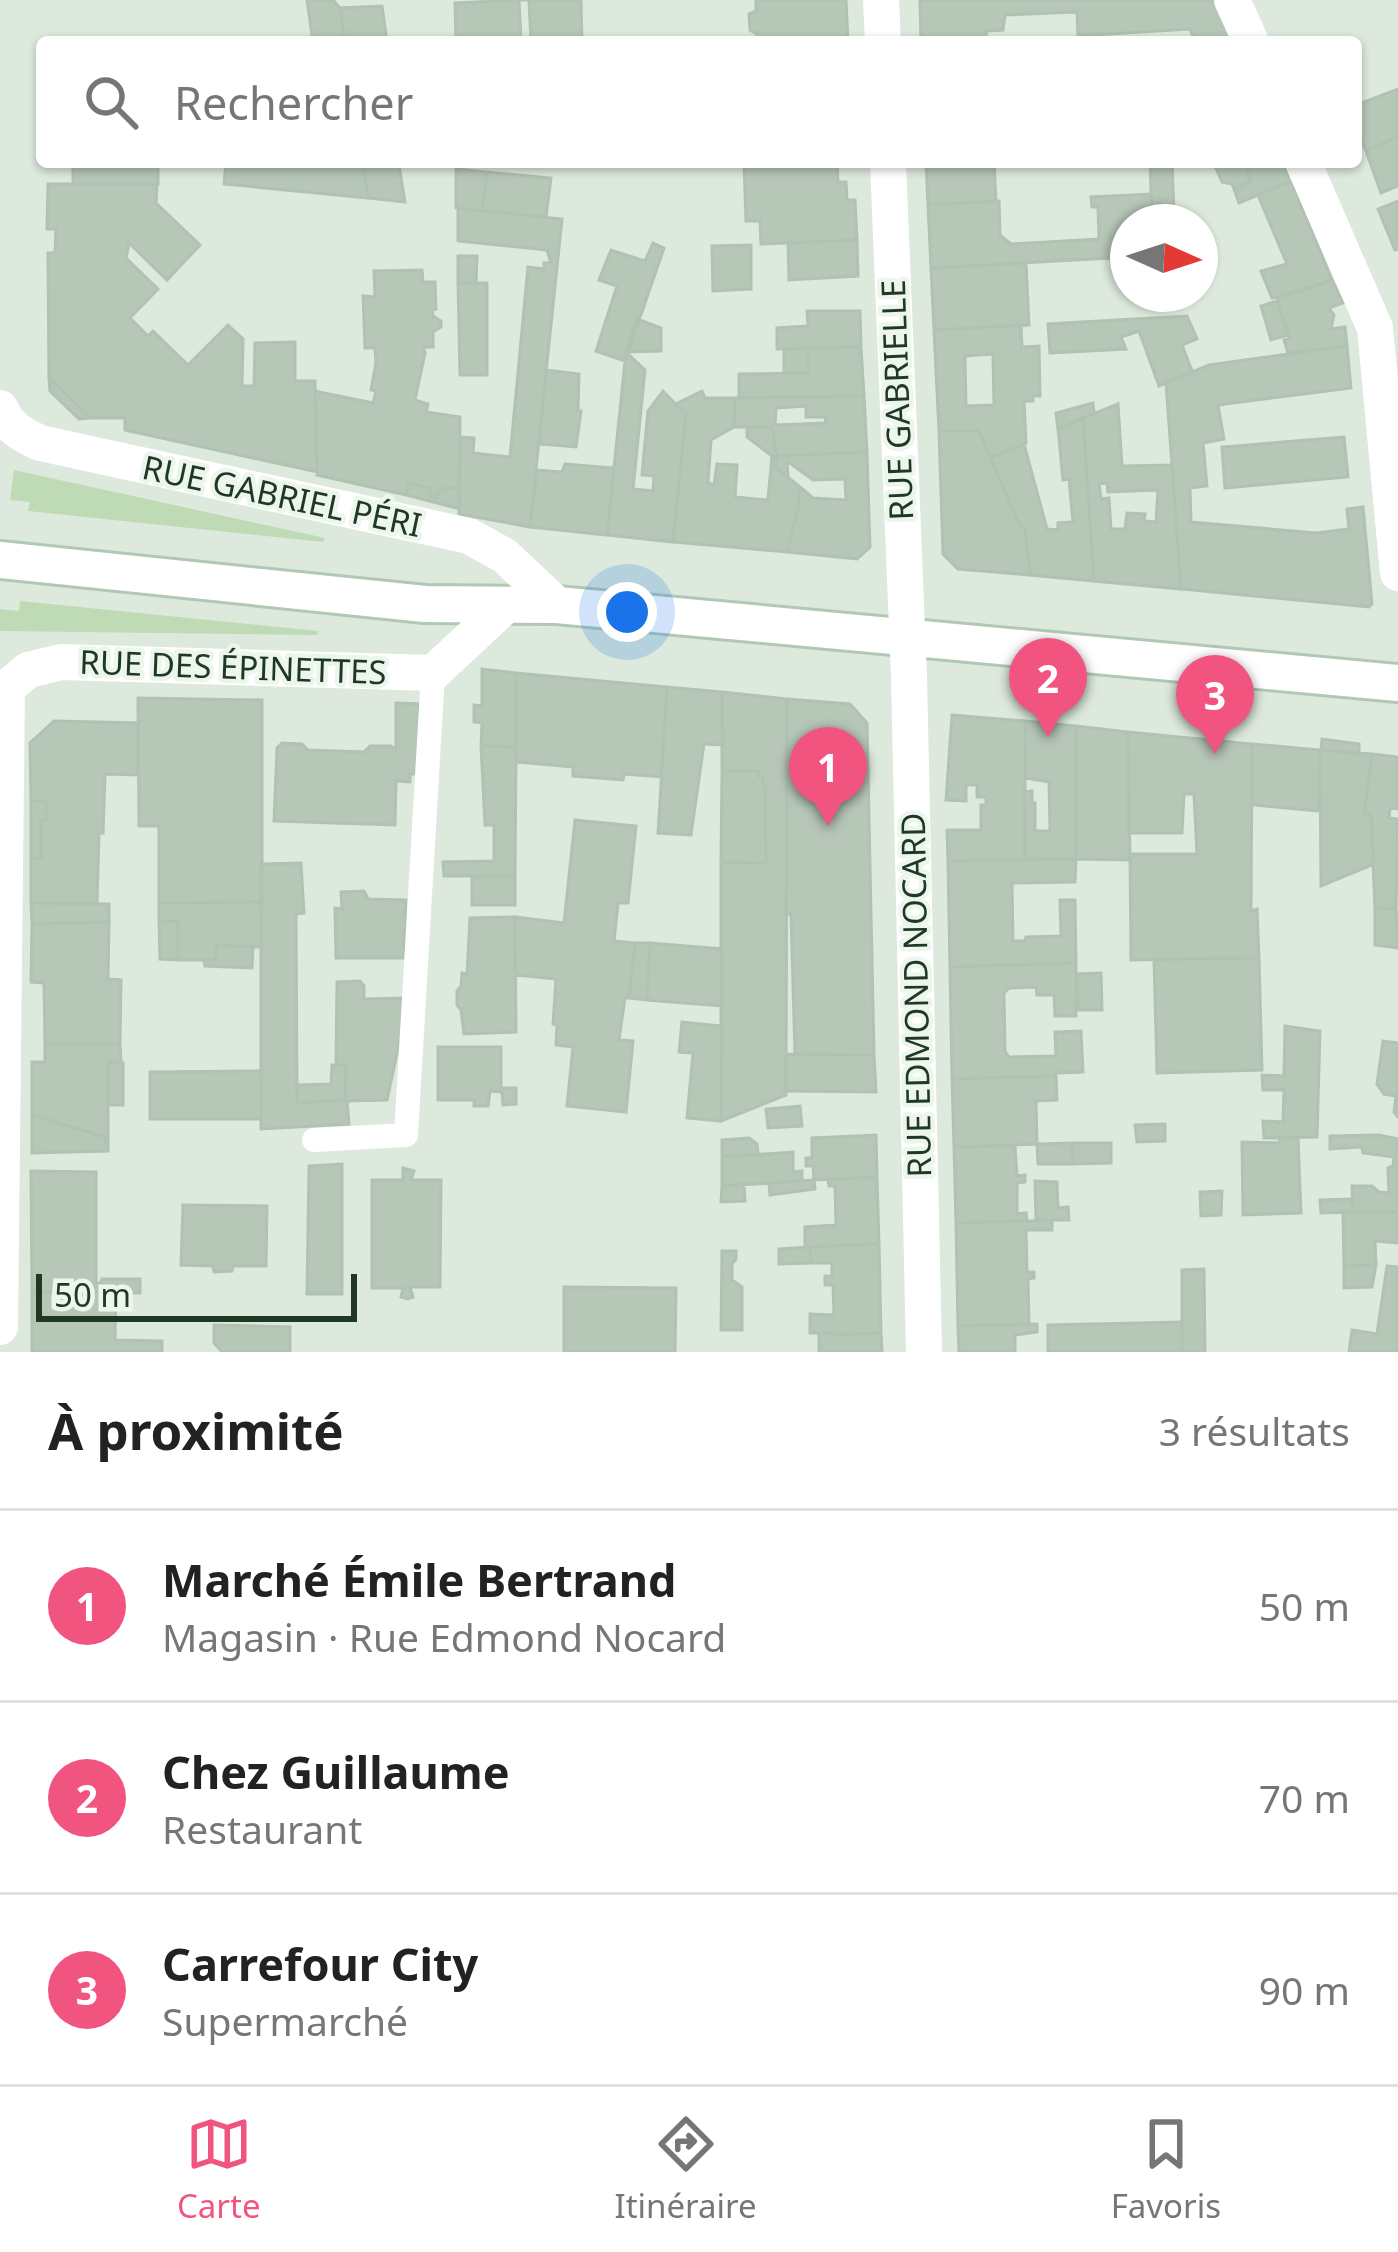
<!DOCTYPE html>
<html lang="fr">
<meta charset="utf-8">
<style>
:root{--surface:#fff;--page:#f6f6f6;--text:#222;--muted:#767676;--line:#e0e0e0;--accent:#f0547f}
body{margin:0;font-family:"Noto Sans",sans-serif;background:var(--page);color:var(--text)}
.compass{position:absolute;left:1110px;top:204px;width:108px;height:108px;border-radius:50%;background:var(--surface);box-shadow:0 3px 9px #0004;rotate:93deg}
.scale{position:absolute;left:36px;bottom:30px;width:321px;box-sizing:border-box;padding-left:12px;border:6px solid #1f3824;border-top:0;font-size:33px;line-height:42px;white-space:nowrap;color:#1f3824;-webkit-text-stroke:9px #edf6ed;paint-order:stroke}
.you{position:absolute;left:627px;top:612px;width:42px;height:42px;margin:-30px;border:9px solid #fff;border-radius:50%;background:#1a73e8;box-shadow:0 0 0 18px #1a73e833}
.badge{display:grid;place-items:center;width:78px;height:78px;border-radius:50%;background:var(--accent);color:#fff;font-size:39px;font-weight:700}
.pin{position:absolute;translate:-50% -99px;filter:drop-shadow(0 3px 6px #0008)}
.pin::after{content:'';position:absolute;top:63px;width:42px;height:36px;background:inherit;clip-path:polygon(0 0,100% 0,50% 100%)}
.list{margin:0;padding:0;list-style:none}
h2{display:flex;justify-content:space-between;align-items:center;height:156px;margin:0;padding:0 48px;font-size:51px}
h2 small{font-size:39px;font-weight:400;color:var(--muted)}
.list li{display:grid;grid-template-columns:78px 1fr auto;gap:36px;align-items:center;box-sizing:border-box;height:192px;padding:0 48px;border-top:3px solid var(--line)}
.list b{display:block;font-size:45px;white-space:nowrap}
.list p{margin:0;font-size:39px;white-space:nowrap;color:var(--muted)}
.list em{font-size:39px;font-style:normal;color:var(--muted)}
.icon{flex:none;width:66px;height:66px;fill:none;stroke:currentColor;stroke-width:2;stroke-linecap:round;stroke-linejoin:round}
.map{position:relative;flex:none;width:1398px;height:1352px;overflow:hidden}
.search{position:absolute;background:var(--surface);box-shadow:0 3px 9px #0004;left:36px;right:36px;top:36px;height:132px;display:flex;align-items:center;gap:30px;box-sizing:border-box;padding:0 42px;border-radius:12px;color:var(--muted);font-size:45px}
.sheet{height:732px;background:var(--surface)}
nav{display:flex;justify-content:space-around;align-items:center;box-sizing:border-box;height:168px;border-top:3px solid var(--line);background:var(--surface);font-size:33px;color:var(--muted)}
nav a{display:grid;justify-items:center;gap:6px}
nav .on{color:var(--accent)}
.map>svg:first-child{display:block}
.green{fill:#bfdbb6}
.building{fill:#b6c6b7;stroke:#b0c2b1;stroke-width:3;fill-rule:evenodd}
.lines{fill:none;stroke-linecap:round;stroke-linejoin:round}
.secondary-casing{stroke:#b1c9b3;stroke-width:42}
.service{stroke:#fff;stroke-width:24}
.minor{stroke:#fff;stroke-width:36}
.secondary{stroke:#fff;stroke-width:36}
.labels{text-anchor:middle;stroke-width:9;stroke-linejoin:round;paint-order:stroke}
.street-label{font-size:33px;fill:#1f3824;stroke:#edf6ed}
</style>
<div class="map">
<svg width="1398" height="1352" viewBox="0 0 1398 1352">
<rect width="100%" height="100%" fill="#dde9dd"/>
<path class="green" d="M 14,470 L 325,538 L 323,542 L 28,511 L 30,502 L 10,500 Z
M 20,601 L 318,631 L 317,635 L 0,631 L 0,609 L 19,611 Z"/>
<path class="building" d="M 307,0 L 333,0 L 340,8 L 345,42 L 313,42 Z
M 519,0 L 521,39 L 456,42 L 455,3 Z
M 520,0 L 581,0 L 582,42 L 531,42 L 529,0 Z
M 756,0 L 846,0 L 848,42 L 757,42 L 757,34 L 750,30 L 749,14 L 756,11 Z
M 920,0 L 1214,0 L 1232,42 L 1195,42 L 1190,29 L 1078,36 L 1077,12 L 1005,15 L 1003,30 L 986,31 L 987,42 L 921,42 Z
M 382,6 L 387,42 L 345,42 L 340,8 Z
M 1398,89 L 1398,137 L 1366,151 L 1356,127 L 1356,105 Z
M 1398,137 L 1398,186 L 1381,193 L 1366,151 Z
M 73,162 L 158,162 L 158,184 L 73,184 Z
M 226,162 L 363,162 L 368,198 L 224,184 Z
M 363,162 L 401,162 L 399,165 L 405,202 L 368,198 Z
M 744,162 L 837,162 L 838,182 L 846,182 L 847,200 L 855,200 L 857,240 L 761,244 L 760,221 L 746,221 Z
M 926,162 L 994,162 L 996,201 L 928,205 Z
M 1150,162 L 1172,162 L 1174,212 L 1152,216 Z
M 1221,162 L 1243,162 L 1251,181 L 1234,189 L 1232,184 L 1222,182 L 1216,168 Z
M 1243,162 L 1283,162 L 1291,181 L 1239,203 L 1234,189 L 1251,181 Z
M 456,169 L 487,172 L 482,211 L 456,208 Z
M 487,172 L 551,178 L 546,217 L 482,211 Z
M 1291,181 L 1332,280 L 1299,292 L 1272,298 L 1261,271 L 1287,264 L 1258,195 Z
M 48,184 L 157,184 L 156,203 L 200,245 L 167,280 L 129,243 L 126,258 L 158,289 L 130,318 L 148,336 L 153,331 L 188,365 L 228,325 L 243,339 L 242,386 L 254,386 L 255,343 L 295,342 L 295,381 L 315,381 L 317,472 L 125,430 L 125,418 L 91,418 L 49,378 L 48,253 L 55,253 L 56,229 L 47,229 Z
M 1151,194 L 1153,222 L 1128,222 L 1128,257 L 931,268 L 928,205 L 999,201 L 1000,235 L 1011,244 L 1099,239 L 1098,207 L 1092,207 L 1091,197 Z
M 1398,201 L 1398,249 L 1395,250 L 1378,209 Z
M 458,208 L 562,219 L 530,527 L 459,514 L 460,437 L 474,438 L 473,453 L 510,457 L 528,267 L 544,269 L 544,263 L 551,263 L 547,250 L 458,241 Z
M 857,240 L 858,276 L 789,280 L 788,243 Z
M 653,243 L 664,248 L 625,361 L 596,351 L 617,286 L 599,280 L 611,250 L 645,261 Z
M 751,245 L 751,289 L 713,291 L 712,246 Z
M 458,256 L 477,256 L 476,283 L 458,283 Z
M 1026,263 L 1029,325 L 934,330 L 931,268 Z
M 422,270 L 423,282 L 435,282 L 436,309 L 432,310 L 433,316 L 441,321 L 441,327 L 433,332 L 433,347 L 423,347 L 425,353 L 415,400 L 428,404 L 426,412 L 460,417 L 459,487 L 441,489 L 436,498 L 431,497 L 429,488 L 409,483 L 406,495 L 317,475 L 315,391 L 373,403 L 376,391 L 371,390 L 376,363 L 375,348 L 365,348 L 363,296 L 375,297 L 374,271 Z
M 1332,280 L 1343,303 L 1329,308 L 1334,315 L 1331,329 L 1345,327 L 1347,346 L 1288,353 L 1284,340 L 1289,338 L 1277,297 Z
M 458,283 L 487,283 L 487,375 L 460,375 Z
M 1277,301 L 1288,335 L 1271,340 L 1261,306 Z
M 807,311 L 860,311 L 861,347 L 777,349 L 777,328 L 808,326 Z
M 1187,316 L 1197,339 L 1182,345 L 1192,371 L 1159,386 L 1139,331 L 1121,337 L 1126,349 L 1050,353 L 1048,324 Z
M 637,319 L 661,328 L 661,351 L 626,352 Z
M 1021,325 L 1022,347 L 1039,346 L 1040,396 L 1033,396 L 1033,401 L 1024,401 L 1026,443 L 991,458 L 979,431 L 939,431 L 934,330 ZM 993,354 L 994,405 L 966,406 L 965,356 Z
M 1347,346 L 1351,388 L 1218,405 L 1224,439 L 1203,443 L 1207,486 L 1190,488 L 1191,522 L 1316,533 L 1349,529 L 1347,509 L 1363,507 L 1372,604 L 1369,607 L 1181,589 L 1166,383 L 1209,365 Z
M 861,347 L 864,396 L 739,398 L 739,374 L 808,373 L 808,348 Z
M 808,348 L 808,373 L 784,373 L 784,349 Z
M 626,352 L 645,370 L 633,489 L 653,491 L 654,476 L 642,475 L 648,411 L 663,391 L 686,415 L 673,542 L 607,535 Z
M 546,370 L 579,374 L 578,411 L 581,411 L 576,447 L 539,444 Z
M 49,378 L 91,418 L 79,419 L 55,396 L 50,391 Z
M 702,391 L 705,398 L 735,398 L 734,427 L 711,440 L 708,483 L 714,485 L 717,464 L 737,465 L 735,497 L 768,500 L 772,456 L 747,437 L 747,427 L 773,427 L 776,468 L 800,487 L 798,509 L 787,552 L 673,542 L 686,415 L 676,404 Z
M 864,396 L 867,452 L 776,456 L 773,427 L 734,427 L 735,398 ZM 806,406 L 806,417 L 825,417 L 826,423 L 775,425 L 776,408 Z
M 1093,403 L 1094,414 L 1058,429 L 1056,413 Z
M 1118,404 L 1122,466 L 1172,465 L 1181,589 L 1094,581 L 1083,418 ZM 1107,483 L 1108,492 L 1158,490 L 1156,522 L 1144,521 L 1145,514 L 1127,513 L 1125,529 L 1111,529 L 1109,498 L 1101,499 L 1099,484 Z
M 1083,418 L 1094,581 L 1030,575 L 1025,529 L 1018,521 L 991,458 L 1024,444 L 1047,529 L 1058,530 L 1058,523 L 1073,522 L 1069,479 L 1063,480 L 1058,429 Z
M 939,431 L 979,431 L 1018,521 L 1025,529 L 1030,575 L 958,569 L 943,554 Z
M 1344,437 L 1348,477 L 1225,488 L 1222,447 Z
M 867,452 L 870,547 L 857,559 L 787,552 L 798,509 L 800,487 L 813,498 L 846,500 L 845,479 L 813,480 L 787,461 L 788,476 L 776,468 L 776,456 Z
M 565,464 L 614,468 L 607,535 L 530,527 L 537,470 L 562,472 Z
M 409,483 L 429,488 L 431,497 L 436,498 L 441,489 L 459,487 L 460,509 L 406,495 Z
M 482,669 L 516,673 L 516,747 L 481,746 L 482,723 L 474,722 L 474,705 L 482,706 Z
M 516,673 L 667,687 L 661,777 L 624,774 L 623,780 L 573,776 L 573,767 L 516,762 Z
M 667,687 L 722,692 L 723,745 L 704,744 L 691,835 L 658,833 Z
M 722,692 L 787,699 L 787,739 L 786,1095 L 721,1121 L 721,862 L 766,863 L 765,785 L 763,784 L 762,777 L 759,777 L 758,771 L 722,771 Z
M 138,698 L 262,700 L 262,902 L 159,903 L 159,826 L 139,826 Z
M 787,699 L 850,704 L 867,723 L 874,1055 L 795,1054 L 791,914 L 786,914 Z
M 396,703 L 420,704 L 419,774 L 410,774 L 410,782 L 396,781 L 395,825 L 274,821 L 277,748 L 282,743 L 302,744 L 308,750 L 364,752 L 370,746 L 391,746 L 396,750 Z
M 952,715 L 1025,721 L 1025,859 L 948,861 L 947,830 L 981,830 L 981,805 L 986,805 L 986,797 L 977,797 L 977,785 L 966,785 L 966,801 L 946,800 Z
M 54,721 L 138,723 L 138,775 L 105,774 L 103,833 L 99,833 L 97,904 L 31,903 L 31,858 L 41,858 L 41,820 L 46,819 L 46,801 L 31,801 L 30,743 Z
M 1025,721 L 1076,726 L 1076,859 L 1025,859 L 1024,792 L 1032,791 L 1032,803 L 1035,803 L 1035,831 L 1050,831 L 1049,782 L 1025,778 Z
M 1076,726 L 1128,732 L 1130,860 L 1076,859 Z
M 1128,732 L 1252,744 L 1251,911 L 1257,909 L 1259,958 L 1131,960 L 1130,854 L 1197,854 L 1194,794 L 1184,794 L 1182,833 L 1129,833 Z
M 1322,739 L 1359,744 L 1359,754 L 1321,750 Z
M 1252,744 L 1320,750 L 1319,811 L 1253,805 Z
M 481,746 L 516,747 L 515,876 L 444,876 L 443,862 L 494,861 L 494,825 L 485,825 Z
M 1320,750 L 1372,754 L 1364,815 L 1371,815 L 1374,864 L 1321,886 Z
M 1372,754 L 1398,757 L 1398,809 L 1390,808 L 1389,818 L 1398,819 L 1396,909 L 1375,908 L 1371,815 L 1364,815 Z
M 722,771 L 758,771 L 759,777 L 762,777 L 763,784 L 765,785 L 766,863 L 721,862 Z
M 31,801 L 46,801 L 46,819 L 41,820 L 41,858 L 31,858 Z
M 575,820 L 636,826 L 628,903 L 618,903 L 614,941 L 635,943 L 629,998 L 625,998 L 619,1040 L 633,1041 L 626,1112 L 567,1106 L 573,1047 L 556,1045 L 557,1025 L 553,1024 L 556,979 L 515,975 L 515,917 L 564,923 Z
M 1076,859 L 1075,882 L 1012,883 L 1013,941 L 1025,941 L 1026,937 L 1061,936 L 1060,900 L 1075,900 L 1076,963 L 950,967 L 948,861 Z
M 301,863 L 304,913 L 296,914 L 297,1103 L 345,1100 L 346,1065 L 336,1065 L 337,982 L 360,981 L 364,986 L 364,999 L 403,998 L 402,1030 L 387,1100 L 347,1101 L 349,1124 L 261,1129 L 261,864 Z
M 515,876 L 515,905 L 472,905 L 472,877 Z
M 364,891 L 368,899 L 406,900 L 404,958 L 336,958 L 335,908 L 342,909 L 341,892 Z
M 262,902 L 261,947 L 216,945 L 216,960 L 178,960 L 178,921 L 159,922 L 159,903 Z
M 31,903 L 109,904 L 109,922 L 32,924 Z
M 1375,908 L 1396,909 L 1398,948 L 1375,945 Z
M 515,917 L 516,1032 L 464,1034 L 461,1010 L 457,1005 L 457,991 L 461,986 L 462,973 L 467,974 L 470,918 Z
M 178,921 L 178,960 L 160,959 L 159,922 Z
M 109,922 L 108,979 L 121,980 L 120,1044 L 45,1044 L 44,983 L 31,982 L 32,924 Z
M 635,943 L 650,943 L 647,1000 L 629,998 Z
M 650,943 L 722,949 L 722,1006 L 647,1000 Z
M 216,945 L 253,947 L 252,968 L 205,966 L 204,960 L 216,960 Z
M 1259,958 L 1262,1070 L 1157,1073 L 1154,959 Z
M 1076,963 L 1076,1016 L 1055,1016 L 1054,995 L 1037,995 L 1036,987 L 1009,988 L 1004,993 L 1005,1051 L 1009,1057 L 1056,1056 L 1055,1032 L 1081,1031 L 1083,1072 L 1056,1073 L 1056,1076 L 952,1079 L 950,967 Z
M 1101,973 L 1102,1010 L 1078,1010 L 1077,974 Z
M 682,1022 L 722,1026 L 721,1121 L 687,1118 L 693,1053 L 679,1052 Z
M 1285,1026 L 1320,1031 L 1317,1137 L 1264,1138 L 1263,1121 L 1283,1122 L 1284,1090 L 1263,1090 L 1262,1075 L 1284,1076 Z
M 1383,1041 L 1398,1043 L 1398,1117 L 1394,1112 L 1396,1096 L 1384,1094 L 1377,1084 Z
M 45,1044 L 120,1044 L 121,1063 L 108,1062 L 108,1143 L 106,1144 L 105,1137 L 32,1115 L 32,1062 L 45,1062 Z
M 438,1047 L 501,1047 L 501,1088 L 516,1088 L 516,1104 L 503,1105 L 502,1092 L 490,1091 L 488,1106 L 474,1106 L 474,1100 L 438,1100 Z
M 786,1054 L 874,1055 L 876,1092 L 785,1091 Z
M 108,1062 L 123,1063 L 123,1105 L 108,1105 Z
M 332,1065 L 346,1065 L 345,1100 L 297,1103 L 297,1085 L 331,1084 Z
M 262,1071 L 261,1119 L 150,1119 L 150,1072 Z
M 1056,1076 L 1057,1100 L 1036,1101 L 1037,1144 L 954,1147 L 952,1079 Z
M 800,1106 L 802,1126 L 768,1128 L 766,1109 Z
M 32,1115 L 105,1137 L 106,1144 L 108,1143 L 108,1151 L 32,1153 Z
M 1165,1124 L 1165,1141 L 1137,1142 L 1135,1125 Z
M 876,1135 L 877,1177 L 814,1180 L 813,1166 L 806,1166 L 806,1158 L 812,1158 L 812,1138 Z
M 1379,1135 L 1398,1139 L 1398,1213 L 1353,1212 L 1352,1186 L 1372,1186 L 1379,1192 L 1389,1193 L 1388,1168 L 1393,1166 L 1394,1157 L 1363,1153 L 1362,1147 L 1330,1149 L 1330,1136 Z
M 749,1138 L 757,1144 L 758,1154 L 722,1157 L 722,1140 Z
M 1280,1138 L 1298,1138 L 1301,1213 L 1243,1215 L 1242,1142 L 1279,1143 Z
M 1072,1143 L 1073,1164 L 1038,1164 L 1037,1144 Z
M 1072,1143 L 1111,1143 L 1111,1163 L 1073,1164 Z
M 1015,1146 L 1017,1176 L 1025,1175 L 1025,1182 L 1017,1183 L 1017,1214 L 1026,1213 L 1027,1221 L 956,1223 L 954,1147 Z
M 793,1152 L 793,1172 L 802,1171 L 802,1181 L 722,1186 L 722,1157 Z
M 342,1164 L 342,1294 L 307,1294 L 309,1166 Z
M 403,1168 L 414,1171 L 411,1180 L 441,1180 L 440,1287 L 410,1287 L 413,1297 L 408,1299 L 401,1297 L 403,1288 L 372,1288 L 372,1180 L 403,1180 Z
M 31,1171 L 96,1172 L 96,1283 L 101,1283 L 102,1279 L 140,1279 L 140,1293 L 32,1292 Z
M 877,1177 L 879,1244 L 805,1247 L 805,1227 L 836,1225 L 835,1186 L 829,1186 L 828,1180 Z
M 814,1180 L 815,1189 L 770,1195 L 769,1183 Z
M 1035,1181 L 1057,1182 L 1058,1208 L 1068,1207 L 1069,1220 L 1036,1220 Z
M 744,1184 L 745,1201 L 721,1202 L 722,1186 Z
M 1222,1191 L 1221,1215 L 1201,1216 L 1200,1192 Z
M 1352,1199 L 1353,1212 L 1321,1213 L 1320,1200 Z
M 183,1205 L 267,1206 L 266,1266 L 233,1266 L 232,1271 L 214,1272 L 213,1266 L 181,1265 Z
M 1386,1211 L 1398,1213 L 1398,1243 L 1375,1241 L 1376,1265 L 1344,1266 L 1343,1212 Z
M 1052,1220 L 1052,1230 L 1026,1230 L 1027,1272 L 1034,1272 L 1034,1278 L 1028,1279 L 1029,1324 L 958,1326 L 956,1223 Z
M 879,1244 L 881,1333 L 834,1335 L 834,1333 L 810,1333 L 810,1314 L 834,1315 L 833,1285 L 825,1285 L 825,1276 L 832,1276 L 832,1263 L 811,1263 L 810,1247 Z
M 810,1247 L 811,1263 L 779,1264 L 779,1249 Z
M 722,1251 L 736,1251 L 736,1259 L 732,1264 L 732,1280 L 742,1287 L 742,1330 L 721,1330 Z
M 1376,1265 L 1372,1287 L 1344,1288 L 1344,1266 Z
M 1387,1266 L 1398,1267 L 1398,1352 L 1349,1352 L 1352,1330 L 1377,1334 Z
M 1204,1269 L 1205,1352 L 1182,1352 L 1182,1270 Z
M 564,1287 L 676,1288 L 675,1352 L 564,1352 Z
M 32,1292 L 116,1293 L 115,1340 L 162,1341 L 162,1352 L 32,1352 Z
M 1182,1322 L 1182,1352 L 1048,1352 L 1048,1325 Z
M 1037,1324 L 1037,1332 L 1015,1335 L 1015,1352 L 959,1352 L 958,1326 Z
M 214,1325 L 290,1327 L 290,1352 L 222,1352 L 214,1343 Z
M 819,1333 L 834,1333 L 834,1335 L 881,1333 L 882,1352 L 819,1352 Z"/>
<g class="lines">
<defs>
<path id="secondary" d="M 0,560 L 425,604 L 557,605 L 1398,683"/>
</defs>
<use href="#secondary" class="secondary-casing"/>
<path class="service" d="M 314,1140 L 406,1135 L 433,673"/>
<path class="minor" d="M 881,0 L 883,42
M 1232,0 L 1251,42
M 888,162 L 909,677 L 924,1352
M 1303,162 L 1375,328 L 1398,573
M 0,408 C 9,428 21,434 40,443 L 469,536 L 505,556 L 557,605
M 0,1327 L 7,688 L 28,670 L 61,662 L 433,673 L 505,606"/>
<use href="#secondary" class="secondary"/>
</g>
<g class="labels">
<g class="street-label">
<text transform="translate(897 400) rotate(-92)" y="12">RUE GABRIELLE</text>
<text transform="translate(282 496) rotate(12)" y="12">RUE GABRIEL PÉRI</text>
<text transform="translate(233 667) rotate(2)" y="12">RUE DES ÉPINETTES</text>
<text transform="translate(916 995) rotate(-91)" y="12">RUE EDMOND NOCARD</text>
</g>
</g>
</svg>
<svg class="compass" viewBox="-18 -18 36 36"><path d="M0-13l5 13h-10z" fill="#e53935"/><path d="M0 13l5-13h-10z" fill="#767676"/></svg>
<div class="scale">50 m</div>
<div class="you"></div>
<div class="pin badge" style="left:828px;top:826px">1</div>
<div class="pin badge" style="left:1048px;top:737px">2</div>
<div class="pin badge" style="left:1215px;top:754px">3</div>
<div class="search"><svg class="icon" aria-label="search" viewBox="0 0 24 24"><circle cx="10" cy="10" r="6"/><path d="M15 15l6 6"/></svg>Rechercher</div>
</div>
<section class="sheet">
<h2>À proximité<small>3 résultats</small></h2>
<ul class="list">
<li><span class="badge">1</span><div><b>Marché Émile Bertrand</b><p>Magasin · Rue Edmond Nocard</p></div><em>50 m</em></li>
<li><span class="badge">2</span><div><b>Chez Guillaume</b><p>Restaurant</p></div><em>70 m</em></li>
<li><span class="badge">3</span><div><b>Carrefour City</b><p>Supermarché</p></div><em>90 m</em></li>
</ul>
</section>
<nav>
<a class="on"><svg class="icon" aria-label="map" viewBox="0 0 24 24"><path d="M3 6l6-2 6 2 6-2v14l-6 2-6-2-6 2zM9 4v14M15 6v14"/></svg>Carte</a>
<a><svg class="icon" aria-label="directions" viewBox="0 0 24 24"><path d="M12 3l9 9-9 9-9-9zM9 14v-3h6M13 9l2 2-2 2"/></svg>Itinéraire</a>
<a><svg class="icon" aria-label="saved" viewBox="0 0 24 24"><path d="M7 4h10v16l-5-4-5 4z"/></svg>Favoris</a>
</nav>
